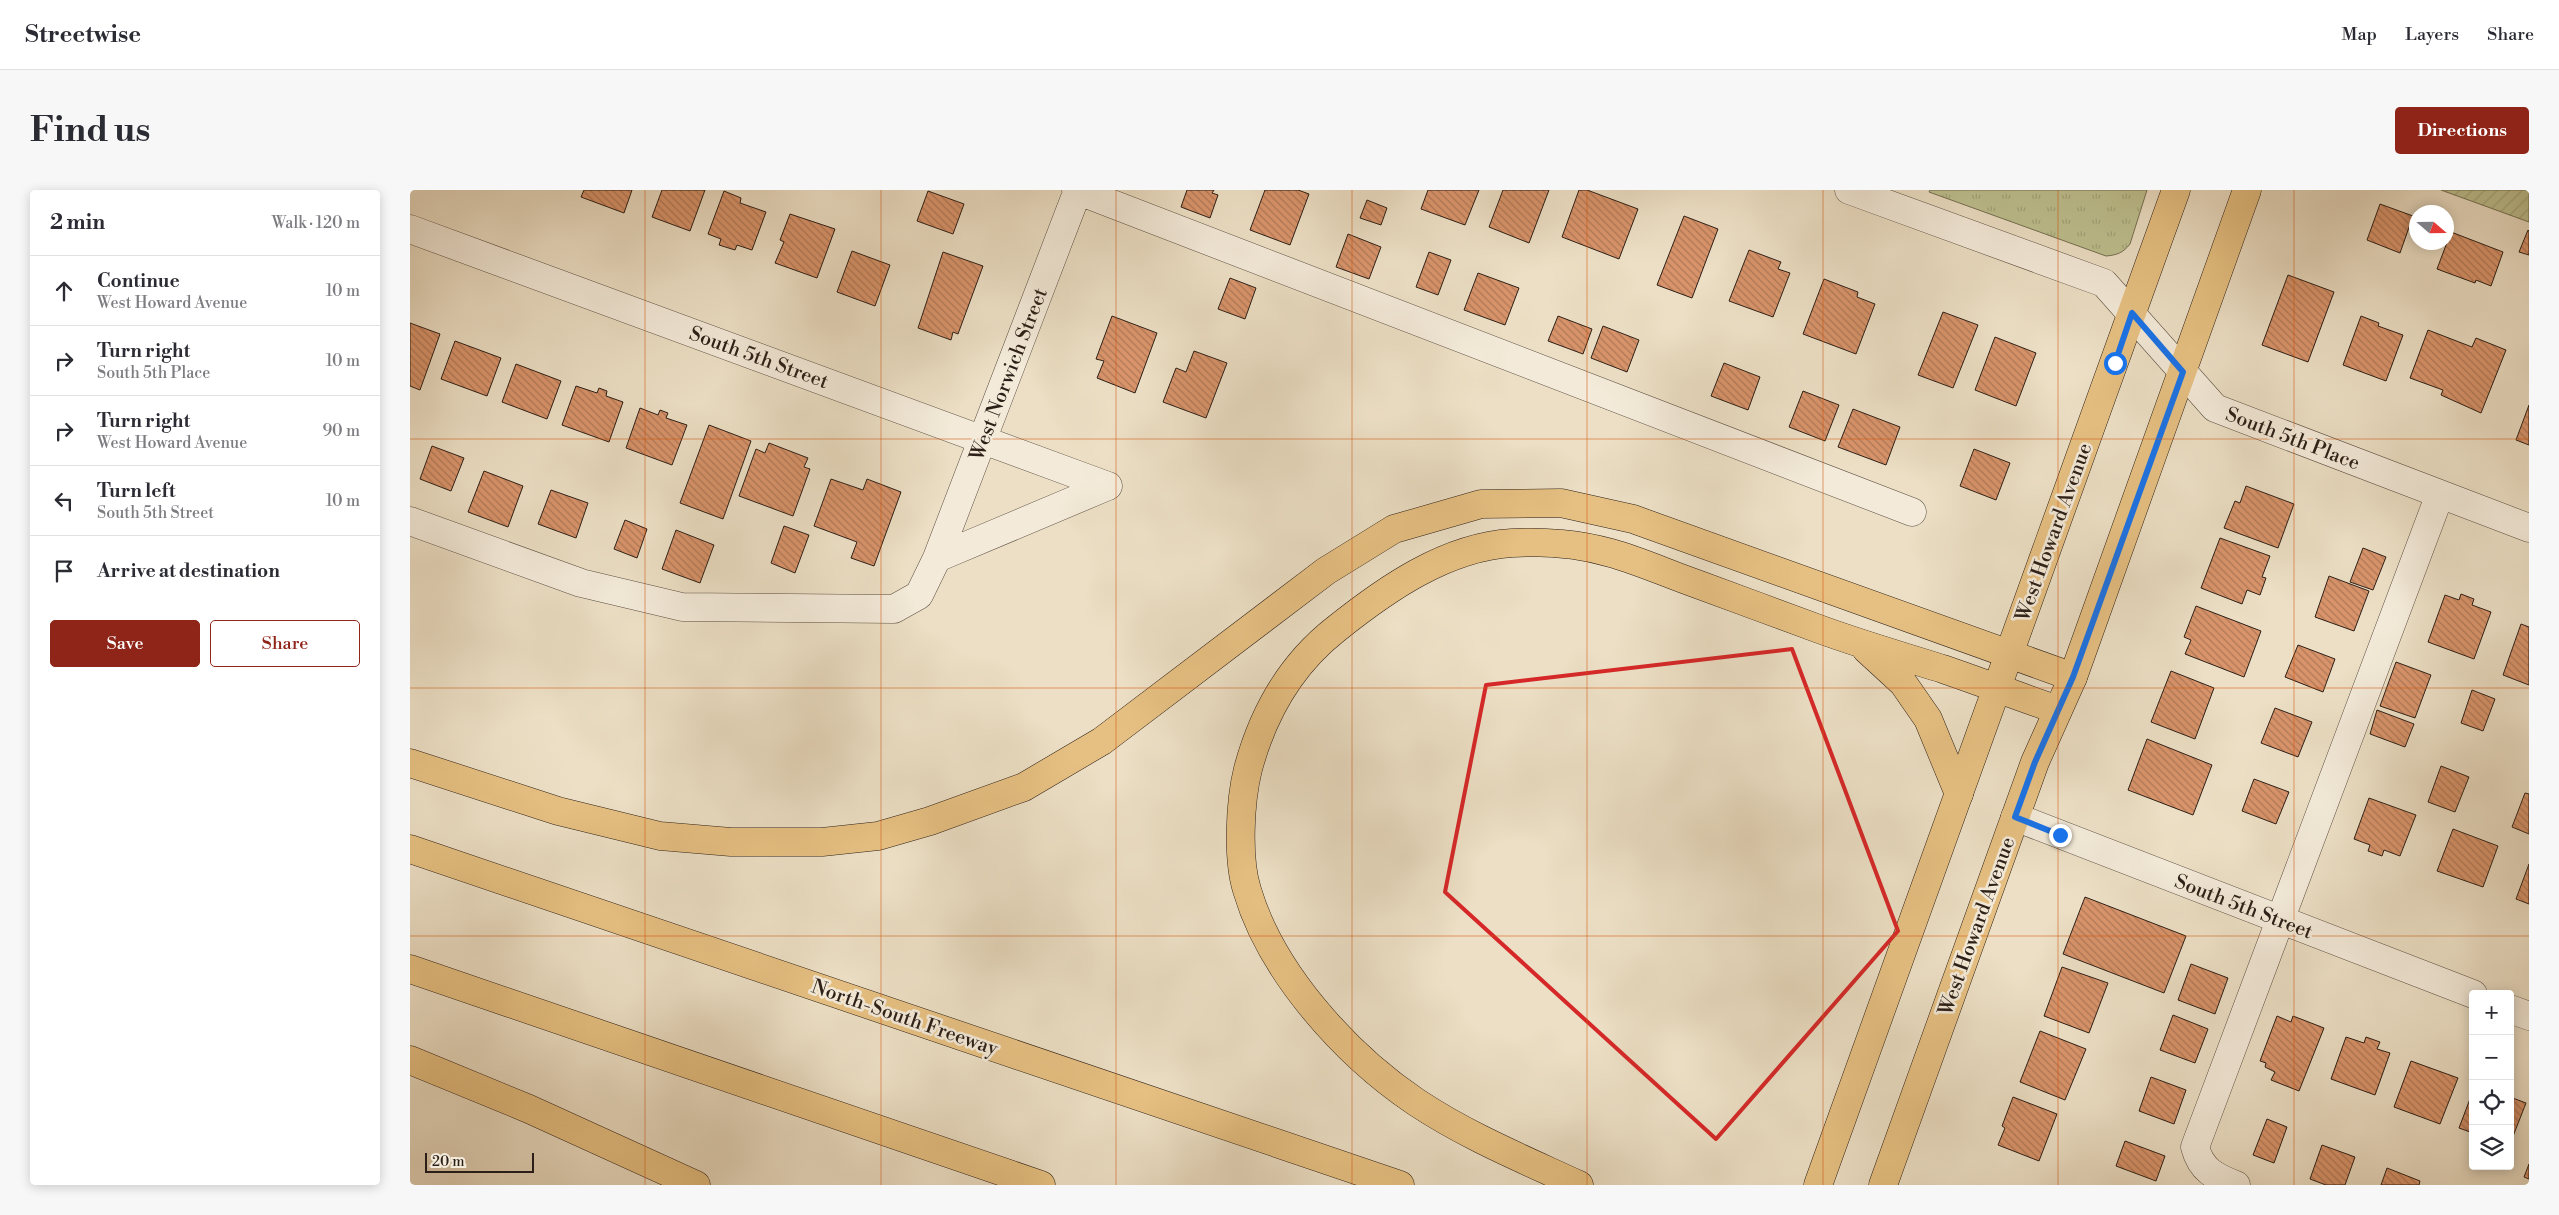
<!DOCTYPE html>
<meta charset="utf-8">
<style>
:root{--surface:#fff;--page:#f7f7f7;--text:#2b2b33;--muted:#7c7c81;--line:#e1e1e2;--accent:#8f2418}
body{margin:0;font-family:"Libre Bodoni",serif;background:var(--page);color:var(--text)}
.controls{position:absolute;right:15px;bottom:15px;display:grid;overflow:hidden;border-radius:5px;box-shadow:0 2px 12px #0003}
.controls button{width:45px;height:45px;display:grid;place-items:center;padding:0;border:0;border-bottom:1px solid var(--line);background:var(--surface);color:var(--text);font:25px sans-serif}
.compass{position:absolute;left:1999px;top:15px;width:45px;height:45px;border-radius:50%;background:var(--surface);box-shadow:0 2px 12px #0003;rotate:110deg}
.scale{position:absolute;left:15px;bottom:12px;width:109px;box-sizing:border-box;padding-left:5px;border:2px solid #2c1f17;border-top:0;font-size:14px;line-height:18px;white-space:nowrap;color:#2c1f17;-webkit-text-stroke:4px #f3ead9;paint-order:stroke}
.stop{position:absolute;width:15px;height:15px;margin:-11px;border:4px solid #1a73e8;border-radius:50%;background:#fff}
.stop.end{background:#1a73e8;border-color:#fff;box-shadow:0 1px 5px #0008}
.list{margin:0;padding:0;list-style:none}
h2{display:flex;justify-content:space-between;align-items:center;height:65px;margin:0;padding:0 20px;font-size:21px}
h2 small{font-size:16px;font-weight:400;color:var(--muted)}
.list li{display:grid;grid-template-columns:32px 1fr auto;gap:15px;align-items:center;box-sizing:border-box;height:70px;padding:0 20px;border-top:1px solid var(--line)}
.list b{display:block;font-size:19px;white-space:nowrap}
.list p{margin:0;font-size:16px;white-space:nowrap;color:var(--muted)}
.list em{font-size:16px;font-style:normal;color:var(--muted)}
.actions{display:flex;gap:10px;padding:15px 20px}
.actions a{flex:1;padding:11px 0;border:1px solid var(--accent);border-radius:5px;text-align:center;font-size:18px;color:var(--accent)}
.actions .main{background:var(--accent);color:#fff}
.icon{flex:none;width:28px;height:28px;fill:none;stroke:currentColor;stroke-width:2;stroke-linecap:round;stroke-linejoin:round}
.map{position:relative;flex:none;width:2119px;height:995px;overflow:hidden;border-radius:5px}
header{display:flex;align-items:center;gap:30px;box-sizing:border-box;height:70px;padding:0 25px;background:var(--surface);border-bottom:1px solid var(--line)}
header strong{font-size:24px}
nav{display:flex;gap:28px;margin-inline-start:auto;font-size:18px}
.intro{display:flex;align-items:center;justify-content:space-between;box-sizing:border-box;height:120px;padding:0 30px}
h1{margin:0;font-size:35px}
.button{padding:12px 22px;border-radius:5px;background:var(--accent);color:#fff;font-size:18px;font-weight:700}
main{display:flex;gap:30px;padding:0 30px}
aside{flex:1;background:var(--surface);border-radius:5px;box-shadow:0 2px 12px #0003}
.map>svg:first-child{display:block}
.park{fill:url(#park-tufts);stroke:#757054}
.garden{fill:url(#garden-furrows);stroke:#757054}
.building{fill:url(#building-back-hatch);stroke:#2c1f17}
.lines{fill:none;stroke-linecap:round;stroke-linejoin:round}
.minor-casing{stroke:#5c4f42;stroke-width:29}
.major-casing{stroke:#2c1f17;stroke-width:29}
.highway-casing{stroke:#2c1f17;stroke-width:29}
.minor{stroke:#f3ead9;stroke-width:28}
.major{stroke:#e6c082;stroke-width:28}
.highway{stroke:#e6c082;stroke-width:28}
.route{stroke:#1a73e8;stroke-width:6}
.marked{fill:none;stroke:#d62828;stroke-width:4;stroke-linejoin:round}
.grid{fill:none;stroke:#d5530d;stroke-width:1;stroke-opacity:0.55}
.labels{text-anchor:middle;stroke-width:5;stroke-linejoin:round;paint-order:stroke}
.street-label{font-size:20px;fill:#2c1f17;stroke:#f3ead9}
</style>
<header>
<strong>Streetwise</strong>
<nav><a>Map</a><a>Layers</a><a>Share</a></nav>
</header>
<div class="intro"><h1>Find us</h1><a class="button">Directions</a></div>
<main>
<aside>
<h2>2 min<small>Walk · 120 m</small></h2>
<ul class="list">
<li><svg class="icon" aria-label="ahead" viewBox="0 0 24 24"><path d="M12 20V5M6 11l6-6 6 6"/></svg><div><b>Continue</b><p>West Howard Avenue</p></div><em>10 m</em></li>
<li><svg class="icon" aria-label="right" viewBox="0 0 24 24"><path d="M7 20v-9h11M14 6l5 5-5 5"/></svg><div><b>Turn right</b><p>South 5th Place</p></div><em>10 m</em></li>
<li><svg class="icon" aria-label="right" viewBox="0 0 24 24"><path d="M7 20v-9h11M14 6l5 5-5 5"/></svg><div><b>Turn right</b><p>West Howard Avenue</p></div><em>90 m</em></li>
<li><svg class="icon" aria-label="left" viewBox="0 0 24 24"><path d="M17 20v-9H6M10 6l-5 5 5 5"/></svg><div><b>Turn left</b><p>South 5th Street</p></div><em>10 m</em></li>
<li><svg class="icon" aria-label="arrive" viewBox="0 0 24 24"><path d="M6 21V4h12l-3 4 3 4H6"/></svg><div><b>Arrive at destination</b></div></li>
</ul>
<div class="actions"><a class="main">Save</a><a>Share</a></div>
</aside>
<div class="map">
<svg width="2119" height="995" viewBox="0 0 2119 995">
<defs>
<pattern id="park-tufts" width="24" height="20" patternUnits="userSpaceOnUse" patternTransform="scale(1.25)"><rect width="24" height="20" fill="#bec090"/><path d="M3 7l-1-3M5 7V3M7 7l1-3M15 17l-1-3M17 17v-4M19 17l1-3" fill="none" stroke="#a3a57b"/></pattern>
<pattern id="garden-furrows" width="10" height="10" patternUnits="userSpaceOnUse" patternTransform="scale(1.25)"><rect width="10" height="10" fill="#bec090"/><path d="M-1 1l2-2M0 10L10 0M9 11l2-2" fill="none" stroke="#a3a57b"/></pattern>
<pattern id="building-back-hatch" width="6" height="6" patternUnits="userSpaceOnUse" patternTransform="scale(1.25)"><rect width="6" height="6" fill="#d9946b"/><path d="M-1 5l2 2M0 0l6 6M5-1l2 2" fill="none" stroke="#b07857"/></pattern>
</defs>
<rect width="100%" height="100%" fill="#ecdfc5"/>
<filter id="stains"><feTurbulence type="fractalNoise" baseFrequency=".004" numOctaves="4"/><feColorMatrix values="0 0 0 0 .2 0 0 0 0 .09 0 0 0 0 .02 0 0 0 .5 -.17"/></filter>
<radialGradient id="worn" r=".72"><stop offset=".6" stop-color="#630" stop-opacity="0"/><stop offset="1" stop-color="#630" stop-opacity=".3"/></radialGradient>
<path class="park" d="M 1520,0 L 1737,0 L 1720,54 C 1713,63 1707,65 1696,66 L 1519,2 Z"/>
<path class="garden" d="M 2031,0 L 2119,0 L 2119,32 Z"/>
<path class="building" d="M 174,0 L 222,0 L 214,23 L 171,7 Z
M 252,0 L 295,0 L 280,41 L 242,27 Z
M 777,0 L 804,0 L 802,3 L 808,5 L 800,28 L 771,17 Z
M 855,0 L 888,0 L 899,4 L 880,55 L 840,40 Z
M 1018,0 L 1069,0 L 1055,35 L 1011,19 Z
M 1093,0 L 1139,0 L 1119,53 L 1079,37 Z
M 1169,0 L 1177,0 L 1228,19 L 1209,69 L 1152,47 Z
M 314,1 L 331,8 L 330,13 L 356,22 L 342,60 L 327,55 L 325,60 L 309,55 L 311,49 L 298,44 Z
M 518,1 L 554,14 L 543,44 L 507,31 Z
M 957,10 L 977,18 L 971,35 L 950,28 Z
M 1970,14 L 2003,26 L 1990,63 L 1957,50 Z
M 380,24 L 425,39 L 407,88 L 365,73 L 374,52 L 370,50 Z
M 1274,26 L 1308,39 L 1282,108 L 1247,95 Z
M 2118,40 L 2119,41 L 2119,65 L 2109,62 Z
M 2041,42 L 2093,62 L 2081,96 L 2066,90 L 2065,93 L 2027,79 Z
M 938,44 L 971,57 L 959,89 L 926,77 Z
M 1339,60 L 1371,72 L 1368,79 L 1380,83 L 1363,127 L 1319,111 Z
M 442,61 L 480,75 L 465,116 L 427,102 Z
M 533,62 L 573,76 L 548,144 L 543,142 L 541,150 L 508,138 Z
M 1019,62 L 1041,70 L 1028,105 L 1006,97 Z
M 1068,83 L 1109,98 L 1095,135 L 1054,120 Z
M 1878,85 L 1924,102 L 1898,172 L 1852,155 Z
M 820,88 L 846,98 L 835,129 L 808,119 Z
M 1414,89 L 1448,102 L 1447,107 L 1465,114 L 1446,164 L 1393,144 Z
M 1533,122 L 1568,135 L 1543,198 L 1508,185 Z
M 702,126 L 747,143 L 725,203 L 687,188 L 694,171 L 686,169 Z
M 1148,126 L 1182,139 L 1173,164 L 1138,151 Z
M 1951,126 L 1969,133 L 1968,136 L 1993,145 L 1976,191 L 1933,175 Z
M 0,133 L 30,144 L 10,200 L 0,196 Z
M 1193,136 L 1229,150 L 1217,182 L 1181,168 Z
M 2018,140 L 2062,157 L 2066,148 L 2096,160 L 2071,223 L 2031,205 L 2033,200 L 2000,188 Z
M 1585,147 L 1626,163 L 1606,216 L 1565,200 Z
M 45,151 L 91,168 L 77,206 L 31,189 Z
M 784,161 L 817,173 L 796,228 L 753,212 L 766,178 L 776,182 Z
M 1314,173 L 1350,187 L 1338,220 L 1301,206 Z
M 106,174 L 151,191 L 137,229 L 92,212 Z
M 166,196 L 187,203 L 189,198 L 197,201 L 196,206 L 213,212 L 199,252 L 152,235 Z
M 1393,201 L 1429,215 L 1415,251 L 1379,237 Z
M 2119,215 L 2119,255 L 2106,250 Z
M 230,218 L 248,225 L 250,220 L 258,223 L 256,228 L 277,235 L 262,275 L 216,258 Z
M 1443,219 L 1490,237 L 1476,275 L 1428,257 Z
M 299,235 L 341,251 L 313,329 L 270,313 Z
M 359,253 L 398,268 L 394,277 L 400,279 L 383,326 L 329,306 L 346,259 L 355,263 Z
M 22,256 L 54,268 L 41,301 L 10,289 Z
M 1564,259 L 1600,273 L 1586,310 L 1550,296 Z
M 74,281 L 113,296 L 98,337 L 58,322 Z
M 421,289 L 453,300 L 457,289 L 491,302 L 464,376 L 441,368 L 447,352 L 404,336 Z
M 1836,296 L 1884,314 L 1868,358 L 1814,338 L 1825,311 L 1830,313 Z
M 141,300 L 178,313 L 166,348 L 128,334 Z
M 215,330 L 237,339 L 227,368 L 204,359 Z
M 374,336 L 399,345 L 385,383 L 361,373 Z
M 266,340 L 304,355 L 290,393 L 252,379 Z
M 1810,348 L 1860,366 L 1852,387 L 1856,388 L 1850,405 L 1837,400 L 1832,414 L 1791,398 Z
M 1953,358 L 1976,367 L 1963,400 L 1940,392 Z
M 1919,386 L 1959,401 L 1944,441 L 1905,427 Z
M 2051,404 L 2064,409 L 2062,415 L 2081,422 L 2064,469 L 2018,452 L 2035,405 L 2049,410 Z
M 1786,416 L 1851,441 L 1834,487 L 1775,464 L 1781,450 L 1774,447 Z
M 2111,434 L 2119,437 L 2119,495 L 2093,485 Z
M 1888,455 L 1925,469 L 1913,502 L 1875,487 Z
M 1986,472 L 2021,485 L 2005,528 L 1970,516 Z
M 1761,481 L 1804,498 L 1785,549 L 1741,532 Z
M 2062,500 L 2085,509 L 2073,541 L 2051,533 Z
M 1865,518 L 1902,532 L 1888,567 L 1851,553 Z
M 1967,520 L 2004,534 L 1995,557 L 1960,544 Z
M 1737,549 L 1802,575 L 1783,625 L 1718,600 Z
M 2031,576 L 2059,587 L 2045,622 L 2018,612 Z
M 1844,589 L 1879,602 L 1866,634 L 1832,621 Z
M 2115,603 L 2119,604 L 2119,644 L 2102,637 Z
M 1959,608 L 2006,625 L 1990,666 L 1974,660 L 1972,666 L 1958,661 L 1960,655 L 1944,649 Z
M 2043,639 L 2088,656 L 2073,697 L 2027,681 Z
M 2119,674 L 2119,714 L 2106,709 Z
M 1675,707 L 1776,746 L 1754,803 L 1653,764 Z
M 1781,774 L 1818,788 L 1805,824 L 1768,810 Z
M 1652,777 L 1698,793 L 1679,843 L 1634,826 Z
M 1763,825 L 1798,839 L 1785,873 L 1750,860 Z
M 1867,826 L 1881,832 L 1883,826 L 1914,838 L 1889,901 L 1861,890 L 1865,882 L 1855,877 L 1856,873 L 1850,871 Z
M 1630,841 L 1676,859 L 1655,910 L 1610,892 Z
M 1936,847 L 1954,853 L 1956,847 L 1970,852 L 1967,859 L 1980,863 L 1965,905 L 1921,889 Z
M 2001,871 L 2048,888 L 2030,934 L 1984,917 Z
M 1741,887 L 1776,900 L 1764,934 L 1729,921 Z
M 2063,901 L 2063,943 L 2049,938 Z
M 1603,907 L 1647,924 L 1629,971 L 1588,955 L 1595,938 L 1592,936 Z
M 2100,907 L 2116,913 L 2100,954 Z
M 1857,929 L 1877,937 L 1864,973 L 1843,965 Z
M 1715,951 L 1755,966 L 1746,991 L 1706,976 Z
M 1912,955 L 1945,967 L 1935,995 L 1916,995 L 1900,989 Z
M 2119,974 L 2119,989 L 2114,987 Z
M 1977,978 L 2010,991 L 2009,995 L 1971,995 Z"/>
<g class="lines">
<defs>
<path id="minor" d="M 666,0 L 1502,322
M 1439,0 L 1694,93 L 1805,218 L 2119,338
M 0,39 L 698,296
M 0,331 L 171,393 L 272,417 L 484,419 L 509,405 L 527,368 L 668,0
M 527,368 L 698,296
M 1605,627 L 2063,804
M 2100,819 L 2119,826
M 1826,995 C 1805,987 1791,980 1785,957 L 2030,304"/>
<path id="major" d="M 1408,995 L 1766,0
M 1473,995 L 1625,572 L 1663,487 L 1837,0"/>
<path id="highway" d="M 1456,459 L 1493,493 L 1518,529 L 1549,604
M 0,573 L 148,621 L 250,646 L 321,652 L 412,652 L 468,646 L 520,631 L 614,597 L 692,551 L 916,381 L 984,339 L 1071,314 L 1151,313 L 1223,329 L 1663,487
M 0,659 L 990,995
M 0,779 L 631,995
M 0,870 L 119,919 L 286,995
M 1169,995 C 1113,969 1057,946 1006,912 C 935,864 861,782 837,700 C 827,668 830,611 838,579 C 853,523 880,475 926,439 C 976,399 1036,357 1102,353 C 1133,351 1170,354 1201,363 C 1230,371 1258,384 1287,394 C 1328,409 1368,424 1409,439 C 1450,454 1491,466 1533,479 C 1571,492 1610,507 1648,520"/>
</defs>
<use href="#minor" class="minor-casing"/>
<use href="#major" class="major-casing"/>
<use href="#highway" class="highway-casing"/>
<use href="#minor" class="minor"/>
<use href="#major" class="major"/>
<use href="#highway" class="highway"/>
</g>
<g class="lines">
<path class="route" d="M 1650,645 L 1605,627 L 1625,572 L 1663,487 L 1773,182 L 1722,123 L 1705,173"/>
</g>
<path class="marked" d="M 1382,459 L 1488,741 L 1306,949 L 1035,702 L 1076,495 Z"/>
<path class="grid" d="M 235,0 L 235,995M 471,0 L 471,995M 706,0 L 706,995M 942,0 L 942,995M 1177,0 L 1177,995M 1413,0 L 1413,995M 1648,0 L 1648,995M 1884,0 L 1884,995M 0,249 L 2119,249M 0,498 L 2119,498M 0,746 L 2119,746"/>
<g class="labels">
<g class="street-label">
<text transform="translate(349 167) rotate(20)" y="7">South 5th Street</text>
<text transform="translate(598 184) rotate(-69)" y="7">West Norwich Street</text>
<text transform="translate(1883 248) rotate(21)" y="7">South 5th Place</text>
<text transform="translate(1643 342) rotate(-70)" y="7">West Howard Avenue</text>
<text transform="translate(1834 716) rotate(21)" y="7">South 5th Street</text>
<text transform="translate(1566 736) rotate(-70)" y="7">West Howard Avenue</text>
<text transform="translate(495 827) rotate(19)" y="7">North-South Freeway</text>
</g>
</g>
<rect width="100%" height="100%" filter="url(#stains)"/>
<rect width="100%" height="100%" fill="url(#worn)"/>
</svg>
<div class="controls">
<button>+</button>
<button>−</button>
<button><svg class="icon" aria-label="locate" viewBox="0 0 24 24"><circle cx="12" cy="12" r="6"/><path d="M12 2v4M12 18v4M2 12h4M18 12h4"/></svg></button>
<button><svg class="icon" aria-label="layers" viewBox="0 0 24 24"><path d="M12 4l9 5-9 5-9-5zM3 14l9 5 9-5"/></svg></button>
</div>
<svg class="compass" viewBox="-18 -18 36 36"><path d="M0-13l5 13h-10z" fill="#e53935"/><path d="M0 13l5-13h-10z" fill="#7c7c81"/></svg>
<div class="scale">20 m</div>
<div class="stop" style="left:1705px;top:173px"></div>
<div class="stop end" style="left:1650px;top:645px"></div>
</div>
</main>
